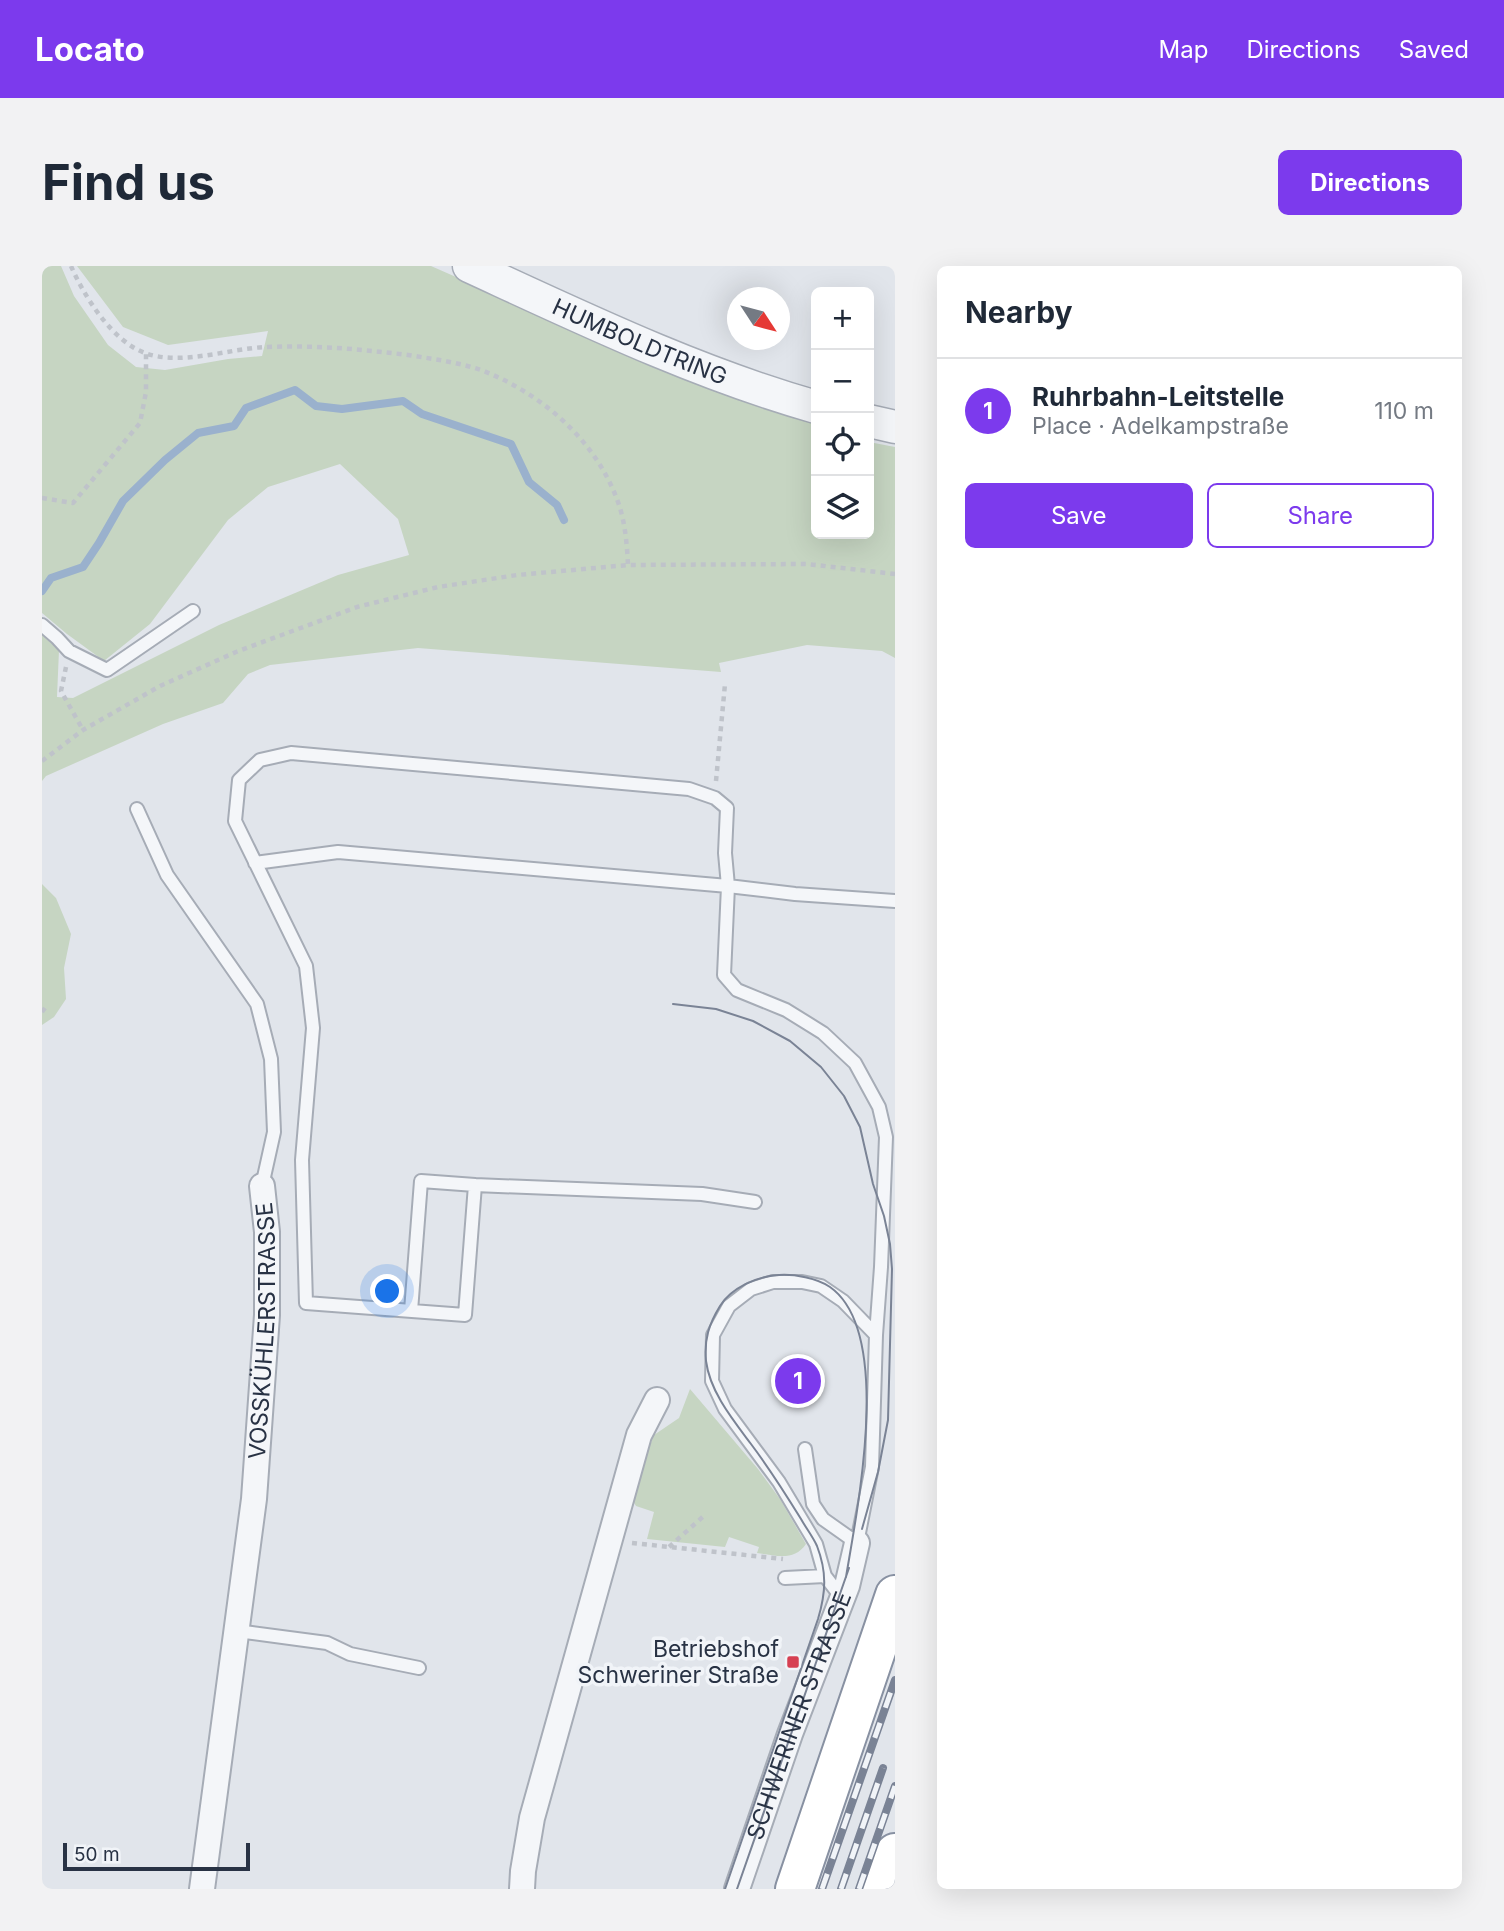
<!DOCTYPE html>
<meta charset="utf-8">
<style>
:root{--surface:#fff;--page:#f2f2f3;--text:#1f2937;--muted:#747a83;--line:#e0e1e3;--accent:#7c3aed}
body{margin:0;font-family:Inter,sans-serif;background:var(--page);color:var(--text)}
.controls{position:absolute;right:21px;top:21px;display:grid;overflow:hidden;border-radius:10px;box-shadow:0 7px 28px #0002}
.controls button{width:63px;height:63px;display:grid;place-items:center;padding:0;border:0;border-bottom:2px solid var(--line);background:var(--surface);color:var(--text);font:35px sans-serif}
.compass{position:absolute;left:685px;top:21px;width:63px;height:63px;border-radius:50%;background:var(--surface);box-shadow:0 7px 28px #0002;rotate:126deg}
.scale{position:absolute;left:21px;bottom:18px;width:187px;box-sizing:border-box;padding-left:7px;border:4px solid #283244;border-top:0;font-size:19px;line-height:24px;white-space:nowrap;color:#283244;-webkit-text-stroke:5px #f1f4f8;paint-order:stroke}
.you{position:absolute;left:346px;top:1026px;width:24px;height:24px;margin:-18px;border:5px solid #fff;border-radius:50%;background:#1a73e8;box-shadow:0 0 0 10px #1a73e833}
.badge{display:grid;place-items:center;width:46px;height:46px;border-radius:50%;background:var(--accent);color:#fff;font-size:23px;font-weight:700}
.pin{position:absolute;translate:-50% -50%;border:4px solid #fff;box-shadow:0 2px 7px #0006}
.list{margin:0;padding:0;list-style:none}
h2{display:flex;justify-content:space-between;align-items:center;height:91px;margin:0;padding:0 28px;font-size:30px}
h2 small{font-size:23px;font-weight:400;color:var(--muted)}
.list li{display:grid;grid-template-columns:46px 1fr auto;gap:21px;align-items:center;box-sizing:border-box;height:105px;padding:0 28px;border-top:2px solid var(--line)}
.list b{display:block;font-size:26px;white-space:nowrap}
.list p{margin:0;font-size:23px;white-space:nowrap;color:var(--muted)}
.list em{font-size:23px;font-style:normal;color:var(--muted)}
.actions{display:flex;gap:14px;padding:21px 28px}
.actions a{flex:1;padding:16px 0;border:2px solid var(--accent);border-radius:10px;text-align:center;font-size:24px;color:var(--accent)}
.actions .main{background:var(--accent);color:#fff}
.icon{flex:none;width:38px;height:38px;fill:none;stroke:currentColor;stroke-width:2;stroke-linecap:round;stroke-linejoin:round}
.map{position:relative;flex:none;width:853px;height:1623px;overflow:hidden;border-radius:10px}
header{display:flex;align-items:center;gap:42px;box-sizing:border-box;height:98px;padding:0 35px;background:var(--accent);color:#fff}
header strong{font-size:33px}
nav{display:flex;gap:38px;margin-inline-start:auto;font-size:24px}
.intro{display:flex;align-items:center;justify-content:space-between;box-sizing:border-box;height:168px;padding:0 42px}
h1{margin:0;font-size:49px}
.button{padding:18px 32px;border-radius:10px;background:var(--accent);color:#fff;font-size:24px;font-weight:700}
main{display:flex;gap:42px;padding:0 42px}
aside{flex:1;background:var(--surface);border-radius:10px;box-shadow:0 7px 28px #0002}
.map>svg:first-child{display:block}
.green{fill:#c6d5c2}
.lines{fill:none;stroke-linecap:round;stroke-linejoin:round}
.stream{stroke:#9ab1cd;stroke-width:8}
.service-casing{stroke:#a6acb6;stroke-width:16}
.minor-casing{stroke:#a6acb6;stroke-width:28}
.tertiary-casing{stroke:#a6acb6;stroke-width:35}
.motorway-casing{stroke:#8891a2;stroke-width:42}
.path{stroke:#bfc3ca;stroke-width:4.5;stroke-dasharray:5 5;stroke-linecap:butt}
.service{stroke:#f4f6f9;stroke-width:12}
.minor{stroke:#f4f6f9;stroke-width:24}
.tertiary{stroke:#f4f6f9;stroke-width:32}
.motorway{stroke:#fff;stroke-width:38}
.tram{stroke:#7a8395;stroke-width:2}
.rail-casing{stroke:#7a8395;stroke-width:8}
.rail{stroke:#f1f4f8;stroke-width:5;stroke-dasharray:16;stroke-linecap:butt}
.poi-dot{fill:#d64052;stroke:#f1f4f8;stroke-width:2.5}
.labels{text-anchor:middle;stroke-width:7;stroke-linejoin:round;paint-order:stroke}
.street-label{font-size:23px;fill:#283244;stroke:#f1f4f8}
.poi-label{font-size:23px;fill:#283244;stroke:#f1f4f8;text-anchor:end}
</style>
<header>
<strong>Locato</strong>
<nav><a>Map</a><a>Directions</a><a>Saved</a></nav>
</header>
<div class="intro"><h1>Find us</h1><a class="button">Directions</a></div>
<main>
<div class="map">
<svg width="853" height="1623" viewBox="0 0 853 1623">
<rect width="100%" height="100%" fill="#e1e5eb"/>
<path class="green" d="M 0,0 L 19,0 L 32,30 L 66,79 L 94,101 L 123,104 L 186,93 L 220,90 L 226,65 L 126,79 L 81,61 L 35,0 L 389,0 L 673,125 L 774,158 L 774,268 L 827,268 L 827,176 L 853,181 L 853,392 L 840,385 L 765,379 L 677,397 L 679,406 L 376,382 L 228,399 L 206,408 L 181,437 L 121,458 L 4,510 L 0,515 L 0,369 L 17,384 L 15,431 L 31,432 L 177,359 L 296,309 L 367,289 L 356,253 L 298,198 L 226,221 L 186,254 L 108,358 L 62,395 L 25,368 L 0,347 Z
M 0,618 L 14,632 L 29,668 L 22,702 L 24,733 L 12,751 L 0,759 Z
M 648,1123 L 716,1203 L 738,1233 L 764,1278 C 752,1296 733,1289 715,1287 L 717,1281 L 687,1271 L 683,1281 L 605,1273 L 612,1246 L 594,1240 L 591,1235 L 591,1224 L 612,1169 L 637,1152 Z"/>
<g class="lines">
<path class="stream" d="M 0,325 L 9,312 L 41,301 L 57,277 L 81,235 L 123,194 L 156,167 L 192,160 L 204,142 L 253,124 L 274,140 L 300,143 L 361,135 L 380,148 L 469,178 L 487,216 L 515,239 L 522,254"/>
<defs>
<path id="service" d="M 0,359 L 15,372 L 27,385 L 65,404 L 151,345
M 95,543 L 125,609 L 215,738 L 229,793 L 232,866 L 220,920
M 213,597 L 296,586 L 686,620 L 753,628 L 853,635
M 433,919 L 423,1049 L 264,1037 L 260,894 L 271,762 L 264,700 L 193,555 L 197,514 L 218,494 L 249,487 L 647,523 L 673,532 L 685,542 L 683,587 L 686,620 L 682,709 L 695,724 L 744,744 L 781,767 L 813,797 L 837,841 L 844,871 L 839,1001 L 834,1069 L 830,1201 L 815,1277 L 781,1253 L 771,1238 L 763,1183
M 369,1045 L 379,915 L 433,919 L 660,928 L 713,936
M 743,1312 L 783,1310
M 800,1332 L 783,1310 L 774,1278 L 737,1216 L 683,1143 L 670,1115 L 671,1069 L 687,1040 L 709,1023 L 731,1016 L 760,1016 L 779,1020 L 801,1035 L 834,1069
M 195,1365 L 285,1377 L 308,1388 L 377,1402"/>
<g id="minor">
<path id="s1" d="M 160,1623 L 212,1233 L 225,1049 L 225,966 L 220,920"/>
<path d="M 480,1623 L 481,1605 L 490,1552 L 597,1169 L 615,1134"/>
<path id="s2" d="M 695,1623 L 748,1468 L 805,1320 L 815,1277"/>
</g>
<g id="tertiary">
<path id="s3" d="M 427,0 C 540,52 654,107 774,141"/>
<path d="M 827,155 L 853,161"/>
</g>
<path id="motorway" d="M 753,1623 L 853,1329
M 840,1623 L 853,1587"/>
</defs>
<use href="#service" class="service-casing"/>
<use href="#minor" class="minor-casing"/>
<use href="#tertiary" class="tertiary-casing"/>
<use href="#motorway" class="motorway-casing"/>
<path class="path" d="M 29,0 C 42,30 70,75 103,87 C 138,100 186,83 223,81 C 272,79 318,83 366,89 C 391,93 415,96 439,104 C 499,127 554,174 576,236 C 583,255 585,278 586,299
M 0,232 L 31,237 L 98,157 L 104,126 L 104,88
M 24,401 L 19,425 L 41,464
M 0,495 L 41,464 L 118,420 L 194,386 L 315,341 L 396,321 L 475,309 L 586,299 L 765,298 L 853,308
M 674,515 L 683,418
M 0,746 L 3,742
M 590,1277 L 741,1293
M 627,1281 L 664,1248"/>
<use href="#service" class="service"/>
<use href="#minor" class="minor"/>
<use href="#tertiary" class="tertiary"/>
<use href="#motorway" class="motorway"/>
<path class="tram" d="M 631,738 L 674,743 L 711,755 L 748,775 L 779,801 L 802,830 L 818,861 L 831,918 L 842,950 L 848,978 L 850,1003 L 846,1154 L 836,1206 L 820,1263
M 683,1623 L 776,1353 C 784,1326 785,1306 775,1280 C 771,1271 764,1262 759,1253 C 743,1227 727,1202 709,1178 C 691,1154 668,1126 664,1095 C 662,1073 667,1058 678,1040 C 689,1022 715,1010 737,1009 C 752,1008 775,1012 788,1021 C 852,1066 815,1244 804,1311
M 695,1623 L 807,1302"/>
<defs>
<path id="rail" d="M 780,1623 L 853,1414
M 799,1623 L 841,1502
M 817,1623 L 853,1520"/>
</defs>
<use href="#rail" class="rail-casing"/>
<use href="#rail" class="rail"/>
</g>
<rect class="poi-dot" x="744" y="1389" width="14" height="14" rx="3.5"/>
<g class="labels">
<g class="street-label">
<text dy="8" stroke="none"><textPath href="#s3" startOffset="187">HUMBOLDTRING</textPath></text>
<text dy="8" stroke="none"><textPath href="#s1" startOffset="562">VOSSKÜHLERSTRASSE</textPath></text>
<text dy="8" stroke="none"><textPath href="#s2" startOffset="184">SCHWERINER STRASSE</textPath></text>
</g>
<g class="poi-label">
<text x="737" y="1391">Betriebshof<tspan x="737" dy="26">Schweriner Straße</tspan></text>
</g>
</g>
</svg>
<div class="controls">
<button>+</button>
<button>−</button>
<button><svg class="icon" aria-label="locate" viewBox="0 0 24 24"><circle cx="12" cy="12" r="6"/><path d="M12 2v4M12 18v4M2 12h4M18 12h4"/></svg></button>
<button><svg class="icon" aria-label="layers" viewBox="0 0 24 24"><path d="M12 4l9 5-9 5-9-5zM3 14l9 5 9-5"/></svg></button>
</div>
<svg class="compass" viewBox="-18 -18 36 36"><path d="M0-13l5 13h-10z" fill="#e53935"/><path d="M0 13l5-13h-10z" fill="#747a83"/></svg>
<div class="scale">50 m</div>
<div class="you"></div>
<div class="pin badge" style="left:756px;top:1115px">1</div>
</div>
<aside>
<h2>Nearby<small></small></h2>
<ul class="list">
<li><span class="badge">1</span><div><b>Ruhrbahn-Leitstelle</b><p>Place · Adelkampstraße</p></div><em>110 m</em></li>
</ul>
<div class="actions"><a class="main">Save</a><a>Share</a></div>
</aside>
</main>
